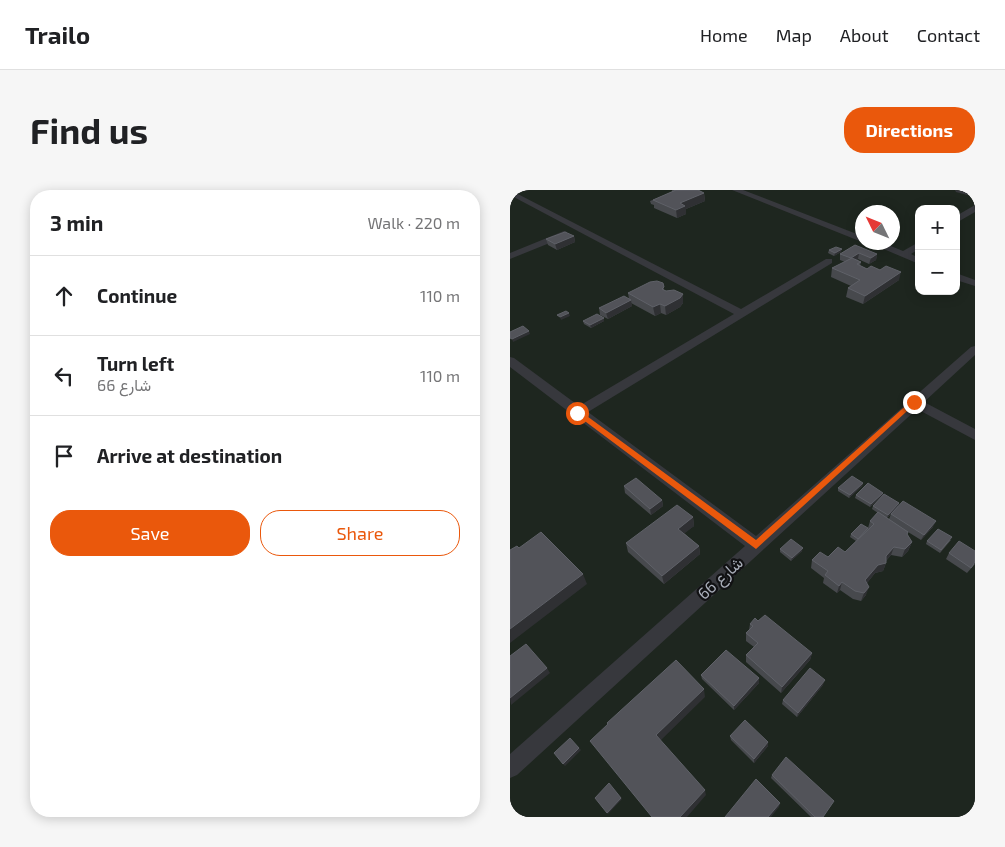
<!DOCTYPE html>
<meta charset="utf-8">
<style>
:root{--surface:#fff;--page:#f6f6f6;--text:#202124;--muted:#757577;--line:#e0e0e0;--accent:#ea580c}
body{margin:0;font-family:"Exo 2",Vazirmatn,sans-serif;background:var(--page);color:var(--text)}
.controls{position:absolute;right:15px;top:15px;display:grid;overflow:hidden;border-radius:10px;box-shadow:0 2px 12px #0003}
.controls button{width:45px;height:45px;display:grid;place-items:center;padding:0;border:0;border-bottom:1px solid var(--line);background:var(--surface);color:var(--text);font:25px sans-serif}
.compass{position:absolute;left:345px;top:15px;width:45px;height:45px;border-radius:50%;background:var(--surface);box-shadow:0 2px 12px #0003;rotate:313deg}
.stop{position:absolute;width:15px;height:15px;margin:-11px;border:4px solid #ea580c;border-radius:50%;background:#fff}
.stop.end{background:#ea580c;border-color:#fff;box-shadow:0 1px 5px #0008}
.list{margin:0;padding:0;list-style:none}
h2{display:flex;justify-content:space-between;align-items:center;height:65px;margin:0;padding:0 20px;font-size:21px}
h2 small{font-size:16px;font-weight:400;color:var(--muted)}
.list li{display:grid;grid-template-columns:32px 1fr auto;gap:15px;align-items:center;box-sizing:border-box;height:80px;padding:0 20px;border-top:1px solid var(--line)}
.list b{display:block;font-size:19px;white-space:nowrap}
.list p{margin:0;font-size:16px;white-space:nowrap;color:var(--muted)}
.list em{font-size:16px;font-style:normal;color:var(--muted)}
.actions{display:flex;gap:10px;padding:15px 20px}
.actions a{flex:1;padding:11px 0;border:1px solid var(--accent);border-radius:20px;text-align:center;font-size:18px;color:var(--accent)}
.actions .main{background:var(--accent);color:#fff}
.icon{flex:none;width:28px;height:28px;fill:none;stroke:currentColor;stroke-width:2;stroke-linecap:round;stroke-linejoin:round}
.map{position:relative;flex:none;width:465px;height:627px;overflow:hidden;border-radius:20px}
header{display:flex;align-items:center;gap:30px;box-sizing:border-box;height:70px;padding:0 25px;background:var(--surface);border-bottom:1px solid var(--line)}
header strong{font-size:24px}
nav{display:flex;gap:28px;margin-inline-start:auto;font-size:18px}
.intro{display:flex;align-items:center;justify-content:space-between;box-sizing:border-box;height:120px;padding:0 30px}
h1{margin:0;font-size:35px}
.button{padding:12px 22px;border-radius:20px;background:var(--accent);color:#fff;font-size:18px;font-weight:700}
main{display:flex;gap:30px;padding:0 30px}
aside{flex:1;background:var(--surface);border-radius:20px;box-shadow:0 2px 12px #0003}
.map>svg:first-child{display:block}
.green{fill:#1e261f;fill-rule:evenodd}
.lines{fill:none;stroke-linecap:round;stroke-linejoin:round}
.street{fill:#37383d;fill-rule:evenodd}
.wall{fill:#47494d;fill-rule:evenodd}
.shaded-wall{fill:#2f3033}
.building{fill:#525359;stroke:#5f6168}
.route{fill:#ea580c}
.labels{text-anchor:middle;stroke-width:4.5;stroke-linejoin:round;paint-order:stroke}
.street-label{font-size:16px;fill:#a8adb8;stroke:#111113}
</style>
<header>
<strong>Trailo</strong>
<nav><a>Home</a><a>Map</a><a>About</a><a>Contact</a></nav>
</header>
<div class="intro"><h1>Find us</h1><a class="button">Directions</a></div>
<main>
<aside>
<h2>3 min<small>Walk · 220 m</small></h2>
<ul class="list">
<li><svg class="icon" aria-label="ahead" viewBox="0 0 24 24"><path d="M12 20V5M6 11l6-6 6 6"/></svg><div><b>Continue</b></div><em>110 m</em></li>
<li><svg class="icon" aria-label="left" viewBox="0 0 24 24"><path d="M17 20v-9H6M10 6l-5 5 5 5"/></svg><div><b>Turn left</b><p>شارع 66</p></div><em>110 m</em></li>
<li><svg class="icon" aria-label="arrive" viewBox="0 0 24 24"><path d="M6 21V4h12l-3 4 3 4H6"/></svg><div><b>Arrive at destination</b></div></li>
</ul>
<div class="actions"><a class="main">Save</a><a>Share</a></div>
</aside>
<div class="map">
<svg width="465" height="627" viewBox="0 0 465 627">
<rect width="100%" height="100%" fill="#161618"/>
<path class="green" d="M 0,0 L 465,0 L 465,627 L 0,627 ZM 409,19 L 446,19 L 446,101 L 409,101 ZM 352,22 L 382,22 L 382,52 L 352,52 Z"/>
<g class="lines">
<path class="street" d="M 0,0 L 231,119 L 316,69 L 322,69 L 322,73 L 78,222 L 246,346 L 461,157 L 465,156 L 465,165 L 414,212 L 465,239 L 465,250 L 407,219 L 7,585 L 0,588 L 0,564 L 235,356 L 0,177 L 0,167 L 4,168 L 69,216 L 224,124 L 0,5 Z
M 222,0 L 233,0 L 352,46 L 352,52 Z
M 445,0 L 465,2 L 465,7 L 446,2 Z
M 465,15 L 465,22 L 446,33 L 446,26 Z
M 54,41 L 57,42 L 57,46 L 0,69 L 0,63 Z
M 357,52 L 371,52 L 393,61 L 409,52 L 409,59 L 401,64 L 409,68 L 409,74 Z
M 446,83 L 465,90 L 465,96 L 446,90 Z"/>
</g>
<path class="wall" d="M 162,0 L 188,0 L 194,3 L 195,11 L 176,19 L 176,24 L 167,28 L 144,18 L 144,15 L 141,14 L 140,11 L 162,2 Z
M 64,46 L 65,52 L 47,60 L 38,55 L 36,49 Z
M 345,55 L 367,64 L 366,70 L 359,74 L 348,69 L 347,70 L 351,72 L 350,76 L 389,90 L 353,114 L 336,107 L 338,98 L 341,96 L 321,87 L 322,78 L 335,72 L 330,70 L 330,64 Z
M 319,60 L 331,62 L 324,66 L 318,63 Z
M 153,93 L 154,100 L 156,101 L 173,104 L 173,113 L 170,117 L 156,125 L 151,123 L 145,126 L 121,113 L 122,116 L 98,129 L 90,125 L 89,118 L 119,109 L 118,103 Z
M 73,131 L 94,131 L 81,138 L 74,134 Z
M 353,293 L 352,296 L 339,308 L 328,301 L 328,298 Z
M 114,296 L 152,310 L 153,316 L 141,325 L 115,303 Z
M 373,303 L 372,306 L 360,317 L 345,308 L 346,305 Z
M 389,313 L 388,316 L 423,337 L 411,350 L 398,342 L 397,345 L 402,352 L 398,361 L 392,367 L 381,365 L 376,371 L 376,373 L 373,381 L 365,383 L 357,393 L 356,405 L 351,411 L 343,409 L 330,400 L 327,403 L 313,393 L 314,388 L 301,378 L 302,370 L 318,367 L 335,362 L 346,351 L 340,347 L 341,344 L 358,338 L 360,331 L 368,323 L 362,319 L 363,316 ZM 385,320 L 381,324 L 379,329 L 377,328 Z
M 183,327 L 184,336 L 174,343 L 189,356 L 190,364 L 154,394 L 118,362 L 116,353 Z
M 441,350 L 430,363 L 416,354 L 417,351 Z
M 270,359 L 292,361 L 281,371 L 270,362 Z
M 439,363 L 465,374 L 457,383 L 436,369 Z
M 248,431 L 302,463 L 300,470 L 271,503 L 236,472 L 236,465 L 244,457 L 236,451 L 236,443 L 239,440 L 240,434 Z
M 191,485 L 249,488 L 249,493 L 224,520 L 192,489 Z
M 313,495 L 287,527 L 272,514 L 273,510 Z
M 220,546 L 258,556 L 244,573 L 221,550 Z
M 262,585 L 313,627 L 301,627 L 261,588 Z"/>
<path class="shaded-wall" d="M 194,3 L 195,11 L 176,19 L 176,24 L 167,28 L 166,20 L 170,13 Z
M 64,46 L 65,52 L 47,60 L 45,54 Z
M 332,59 L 331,62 L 324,66 L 325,63 Z
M 349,63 L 348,69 L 340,74 L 341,68 Z
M 367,64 L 366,70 L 359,74 L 361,68 Z
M 391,82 L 389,90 L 353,114 L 355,106 Z
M 173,104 L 173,113 L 170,117 L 156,125 L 155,116 Z
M 121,110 L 122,116 L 98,129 L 96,123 Z
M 150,114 L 151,123 L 145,126 L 143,117 Z
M 59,123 L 60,126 L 51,130 L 50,127 Z
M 94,128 L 94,131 L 81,138 L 80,135 Z
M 19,141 L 20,144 L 3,152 L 2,149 Z
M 353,293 L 352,296 L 339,308 L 340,305 Z
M 373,303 L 372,306 L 360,317 L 361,314 Z
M 152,310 L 153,316 L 141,325 L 140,319 Z
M 389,313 L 388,316 L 377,328 L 378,325 Z
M 183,327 L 184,336 L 170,347 L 168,339 Z
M 426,331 L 423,337 L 411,350 L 414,345 Z
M 402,352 L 398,361 L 392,367 L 395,359 Z
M 189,356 L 190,364 L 154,394 L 152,386 Z
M 384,357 L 381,365 L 373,374 L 376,373 L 373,381 L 365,383 L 353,398 L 355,390 L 368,375 Z
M 293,358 L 292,361 L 281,371 L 282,368 Z
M 73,384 L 77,394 L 0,453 L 0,439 Z
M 332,392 L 330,400 L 327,403 L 329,396 Z
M 359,397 L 356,405 L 351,411 L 354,403 Z
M 302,463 L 300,470 L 271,503 L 272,497 Z
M 37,478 L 40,483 L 1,515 L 0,508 Z
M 249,488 L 249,493 L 224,520 L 224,516 Z
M 315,490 L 313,495 L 287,527 L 288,523 Z
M 194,499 L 195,507 L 149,552 L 146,545 Z
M 258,552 L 258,556 L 244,573 L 244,569 Z
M 69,558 L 71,560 L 55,576 L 53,574 Z
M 195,600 L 196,605 L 177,627 L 170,627 Z
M 111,608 L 112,609 L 98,624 L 97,623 Z
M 270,613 L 269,617 L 261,627 L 258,627 Z"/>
<path class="building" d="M 166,0 L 188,0 L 194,3 L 170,13 L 175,16 L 166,20 L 143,10 Z
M 55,42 L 64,46 L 45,54 L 36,49 Z
M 345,55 L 367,64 L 361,68 L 349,63 L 341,68 L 330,64 Z
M 326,57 L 332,59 L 325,63 L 319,60 Z
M 342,68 L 351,72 L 347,74 L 357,79 L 361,76 L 370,80 L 376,76 L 391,82 L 355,106 L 338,98 L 350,90 L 322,78 Z
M 147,91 L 153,93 L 154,97 L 152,99 L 156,101 L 164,100 L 173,104 L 170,108 L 155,116 L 150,114 L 143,117 L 118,103 L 140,92 Z
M 114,106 L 121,110 L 96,123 L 89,118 Z
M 56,121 L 59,123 L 50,127 L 47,125 Z
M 87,124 L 94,128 L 80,135 L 73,131 Z
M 13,136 L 19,141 L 2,149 L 0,148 L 0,142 Z
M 342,286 L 353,293 L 340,305 L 328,298 Z
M 126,288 L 152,310 L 140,319 L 114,296 Z
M 358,293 L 373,303 L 361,314 L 346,305 Z
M 374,304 L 389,313 L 378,325 L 363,316 Z
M 393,311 L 426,331 L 414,345 L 381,324 Z
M 167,315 L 183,327 L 168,339 L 189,356 L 152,386 L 116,353 Z
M 368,322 L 398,342 L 397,344 L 402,352 L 395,359 L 384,357 L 376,366 L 376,373 L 368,375 L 355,390 L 359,397 L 354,403 L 345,401 L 332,392 L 329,396 L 315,385 L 318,381 L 302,370 L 310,362 L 318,367 L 328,357 L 335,362 L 364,334 L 360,331 Z
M 351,334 L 358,338 L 348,349 L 341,344 Z
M 428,339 L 442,347 L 431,360 L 417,351 Z
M 31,342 L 73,384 L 0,439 L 0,360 L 7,356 L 9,358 Z
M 281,349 L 293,358 L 282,368 L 270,359 Z
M 449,351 L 465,361 L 465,372 L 461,378 L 439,363 Z
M 255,425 L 302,463 L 272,497 L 236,465 L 248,453 L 236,443 L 243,436 L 240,434 L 245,428 L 248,431 Z
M 16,454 L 37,478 L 0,508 L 0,466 Z
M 216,460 L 249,488 L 224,516 L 191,485 Z
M 166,470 L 194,499 L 146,545 L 195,600 L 170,627 L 142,627 L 80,551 L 98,534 L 97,533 Z
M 300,478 L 315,490 L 288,523 L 273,510 Z
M 235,530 L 258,552 L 244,569 L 220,546 Z
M 60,548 L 69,558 L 53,574 L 44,563 Z
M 276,567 L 324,611 L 313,627 L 305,627 L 262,585 Z
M 246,589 L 270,613 L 258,627 L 215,627 Z
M 99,593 L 111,608 L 97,623 L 85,608 Z"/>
<path class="route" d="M 401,211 L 407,212 L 246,359 L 64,223 L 70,221 L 246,350 Z"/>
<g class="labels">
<g class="street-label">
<text transform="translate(210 388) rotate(-42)" y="6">شارع 66</text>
</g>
</g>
</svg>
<div class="controls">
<button>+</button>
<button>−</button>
</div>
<svg class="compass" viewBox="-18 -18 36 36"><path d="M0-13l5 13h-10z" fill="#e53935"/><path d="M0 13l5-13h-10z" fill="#757577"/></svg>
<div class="stop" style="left:67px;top:223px"></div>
<div class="stop end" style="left:404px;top:212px"></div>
</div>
</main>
